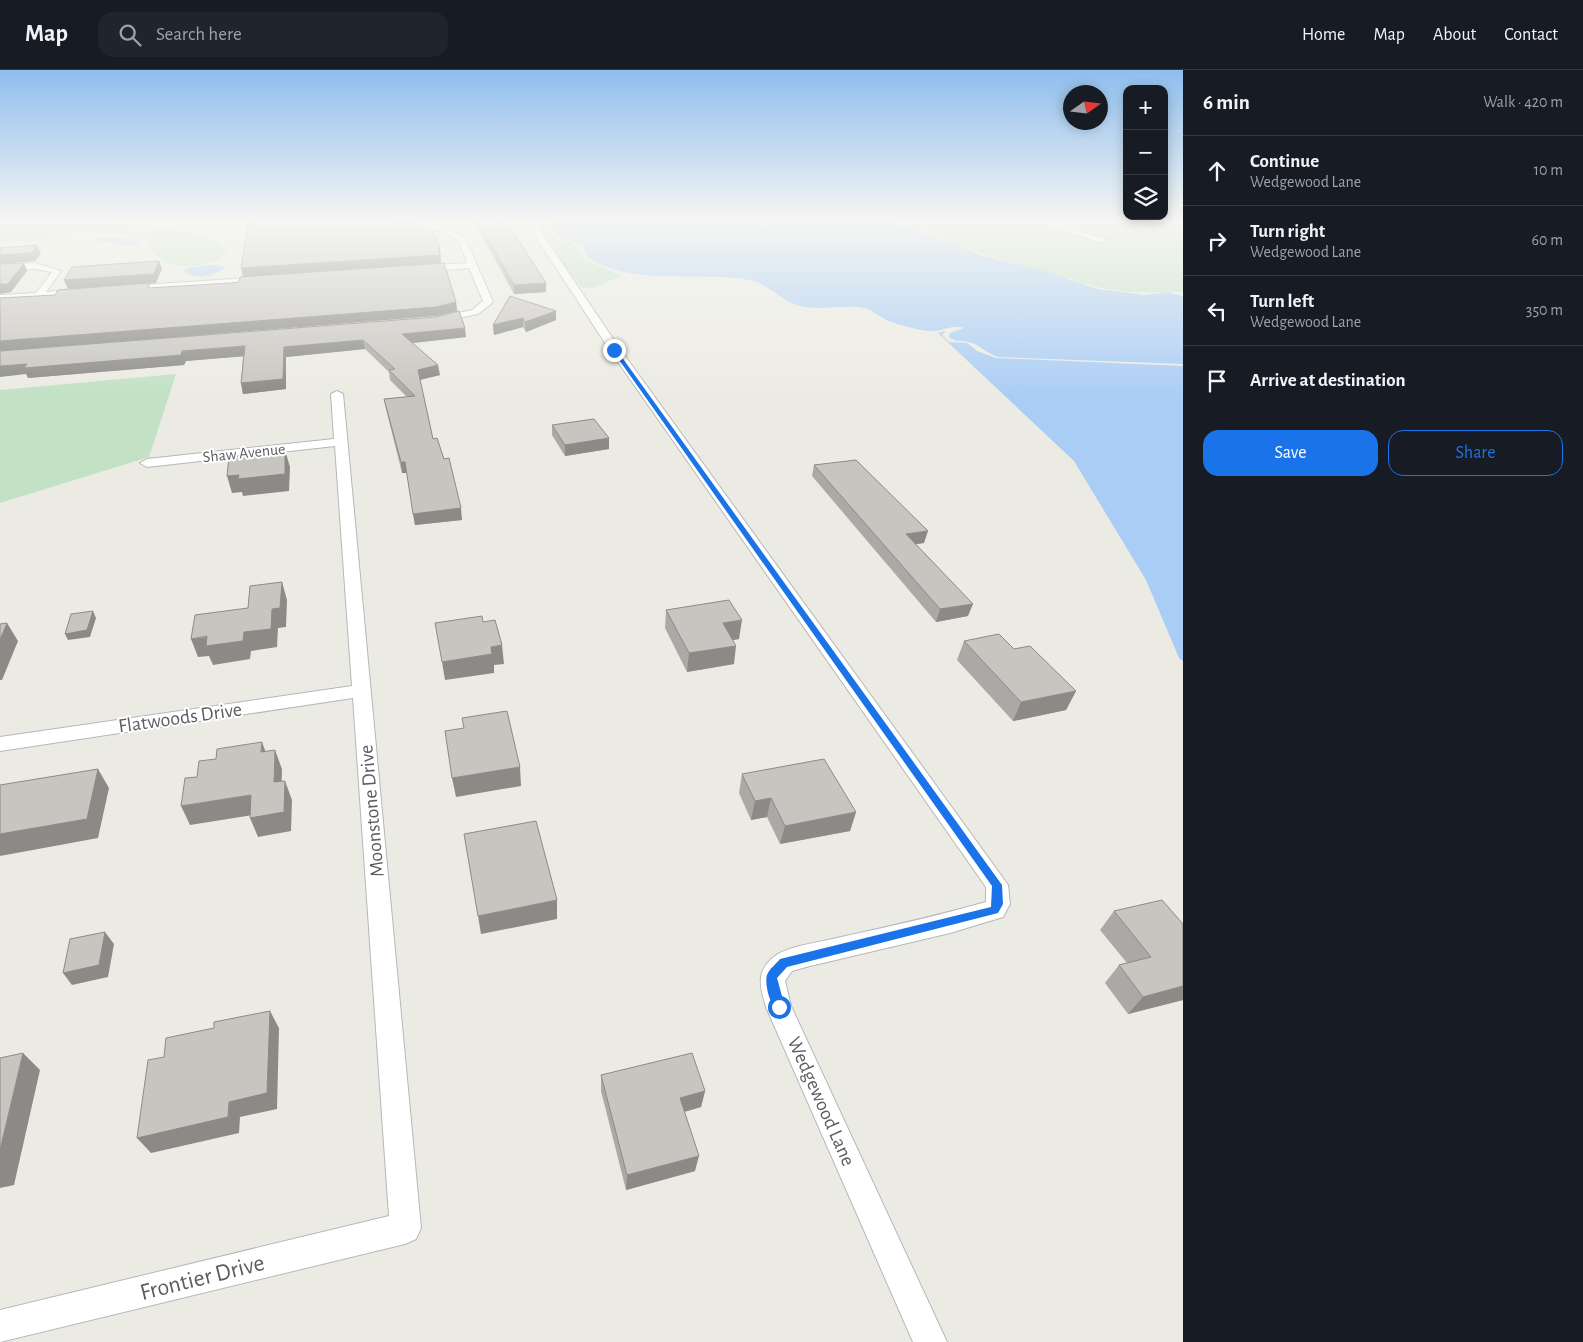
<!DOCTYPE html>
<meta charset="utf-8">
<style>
:root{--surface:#171b24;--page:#20242c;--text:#f1f3f6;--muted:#9ea1a6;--line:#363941;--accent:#1a73e8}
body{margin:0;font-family:"Alegreya Sans",sans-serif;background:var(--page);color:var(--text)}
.controls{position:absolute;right:15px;top:15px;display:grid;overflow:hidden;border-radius:10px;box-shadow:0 2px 12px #0003}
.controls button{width:45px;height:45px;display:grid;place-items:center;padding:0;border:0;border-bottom:1px solid var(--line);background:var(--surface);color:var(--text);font:25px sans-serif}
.compass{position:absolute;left:1063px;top:15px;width:45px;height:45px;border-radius:50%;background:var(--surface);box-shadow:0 2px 12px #0003;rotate:76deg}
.stop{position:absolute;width:15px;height:15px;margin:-11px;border:4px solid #1a73e8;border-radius:50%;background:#fff}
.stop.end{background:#1a73e8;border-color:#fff;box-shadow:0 1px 5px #0008}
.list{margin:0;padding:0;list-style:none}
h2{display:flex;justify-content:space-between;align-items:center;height:65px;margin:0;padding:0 20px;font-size:21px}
h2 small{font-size:16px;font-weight:400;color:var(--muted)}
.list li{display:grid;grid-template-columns:32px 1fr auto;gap:15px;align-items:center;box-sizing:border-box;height:70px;padding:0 20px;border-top:1px solid var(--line)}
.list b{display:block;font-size:19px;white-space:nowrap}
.list p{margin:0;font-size:16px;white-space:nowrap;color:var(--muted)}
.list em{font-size:16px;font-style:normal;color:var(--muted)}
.actions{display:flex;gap:10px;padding:15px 20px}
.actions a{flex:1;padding:11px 0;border:1px solid var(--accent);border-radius:15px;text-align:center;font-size:18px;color:var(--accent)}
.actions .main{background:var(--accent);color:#fff}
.icon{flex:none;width:28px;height:28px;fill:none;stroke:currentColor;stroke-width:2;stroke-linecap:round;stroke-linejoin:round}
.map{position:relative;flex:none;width:1183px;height:1272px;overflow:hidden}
header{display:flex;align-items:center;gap:30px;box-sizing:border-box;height:70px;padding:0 25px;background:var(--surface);border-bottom:1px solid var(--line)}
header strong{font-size:24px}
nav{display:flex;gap:28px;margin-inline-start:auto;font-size:18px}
.search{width:350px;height:45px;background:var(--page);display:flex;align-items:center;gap:12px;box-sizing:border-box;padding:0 18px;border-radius:15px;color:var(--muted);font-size:19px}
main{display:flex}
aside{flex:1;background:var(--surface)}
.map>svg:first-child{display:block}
.green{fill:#c2e1c5}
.water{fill:#aacdf5}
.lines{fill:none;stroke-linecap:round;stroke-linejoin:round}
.street-casing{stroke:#b5b7bb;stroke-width:2}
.street{fill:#fff;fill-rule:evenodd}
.wall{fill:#aba9a5}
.shaded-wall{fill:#8b8a86}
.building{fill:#c7c5c0;stroke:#8b8a86}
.route{fill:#1a73e8}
.labels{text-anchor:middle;stroke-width:4;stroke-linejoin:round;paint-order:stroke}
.far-street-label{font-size:16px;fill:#5b5d62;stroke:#fff}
.street-label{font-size:20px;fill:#5b5d62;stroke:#fff}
.near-street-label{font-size:24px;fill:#5b5d62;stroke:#fff}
</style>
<header>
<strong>Map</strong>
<div class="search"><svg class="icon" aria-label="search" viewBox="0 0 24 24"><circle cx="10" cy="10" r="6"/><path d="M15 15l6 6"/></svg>Search here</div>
<nav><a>Home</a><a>Map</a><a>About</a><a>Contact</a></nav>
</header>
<main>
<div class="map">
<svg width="1183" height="1272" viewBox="0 0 1183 1272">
<rect width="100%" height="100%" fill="#ecebe3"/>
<path class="green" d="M 0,149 L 110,149 C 121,156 136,155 149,156 C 169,158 215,163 227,181 L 214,192 L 192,196 L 172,195 L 148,178 L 149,168 L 132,164 L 86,162 L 53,169 L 0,173 Z
M 534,149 L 544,154 L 551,165 L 578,177 L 581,187 L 586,190 L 622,206 L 595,217 L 582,218 L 566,199 Z
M 893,149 L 1183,149 L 1183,222 L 1129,222 L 1101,218 L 964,178 Z
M 176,304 L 149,387 L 0,433 L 0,320 Z"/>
<path class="water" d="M 541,149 L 889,149 L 980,185 L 1041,200 L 1098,219 L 1144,225 L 1168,222 L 1183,226 L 1183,294 L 999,287 C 987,284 979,274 969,272 C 961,270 956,273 949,267 L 950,263 L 964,258 L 961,257 C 951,256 944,260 935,261 C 922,262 906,256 894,253 C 883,250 871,239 864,238 C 844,234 822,241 800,236 C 781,231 769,214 750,210 C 700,201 628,217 586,186 L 583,176 L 555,164 L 548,154 Z
M 99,167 L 135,170 L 140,172 L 137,175 L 123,175 L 93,170 Z
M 209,195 L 219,195 L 225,198 C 212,206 197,211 184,201 L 189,198 Z
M 946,261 L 942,265 L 949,272 L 967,273 L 977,281 L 996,288 L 1183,296 L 1183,591 L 1179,588 L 1146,510 L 1074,391 L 938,263 Z"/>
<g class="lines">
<defs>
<path id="street" d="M 524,149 L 532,149 L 620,279 L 1008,815 L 1010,834 L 1003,847 L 950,863 L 806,897 L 792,901 L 785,911 L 791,936 L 947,1272 L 913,1272 L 766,937 C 760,917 755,901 775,886 C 788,876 821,872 837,868 C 887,857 937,846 986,832 L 986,817 L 611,282 Z
M 1031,149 L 1042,149 L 1106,170 L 1099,172 Z
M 395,153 C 417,150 450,153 466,170 L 493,232 L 491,234 L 478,244 L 432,253 L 432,249 L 472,240 L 483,231 L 469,198 L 420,202 L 416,199 L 420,196 L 467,193 L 459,171 L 446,163 L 432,159 L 398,157 L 394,155 Z
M 35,193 L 61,201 L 46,222 L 81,219 L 86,222 L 81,225 L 0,231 L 0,225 L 36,223 L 52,202 L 35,199 L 0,201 L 0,195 Z
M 263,207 L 267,210 L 266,212 L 126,222 L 122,219 L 126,216 Z
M 337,321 L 343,324 L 421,1158 L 416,1169 L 405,1174 L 0,1272 L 0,1240 L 389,1146 L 353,628 L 0,681 L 0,667 L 352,616 L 335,376 L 147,397 L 140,393 L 147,389 L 334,369 L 331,324 Z"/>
</defs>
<use href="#street" class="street-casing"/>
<use href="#street" class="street"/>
</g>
<path class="wall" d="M 249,149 L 426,149 L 422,153 L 415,152 L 441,186 L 441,193 L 243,207 Z
M 475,149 L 500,149 L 546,213 L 546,222 L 514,224 L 475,153 Z
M 151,218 L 456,232 L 457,241 L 188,266 L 466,267 L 412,273 L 440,305 L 420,310 L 433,369 L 462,450 L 415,455 L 407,403 L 402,403 L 386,339 L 384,329 L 407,327 L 390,310 L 389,302 L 365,279 L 286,287 L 286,319 L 243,324 L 241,313 L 243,286 L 186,291 L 184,295 L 28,308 L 2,228 L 55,225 Z
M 510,226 L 556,250 L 526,262 L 523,257 L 494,265 L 493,255 Z
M 552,355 L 609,379 L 565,386 L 552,365 Z
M 814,395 L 924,473 L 916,474 L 968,546 L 936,552 L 812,406 Z
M 666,540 L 739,569 L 733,570 L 734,594 L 687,602 L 665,558 Z
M 964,571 L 1014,579 L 1076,621 L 1066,640 L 1013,651 L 957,590 Z
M 742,704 L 856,742 L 850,761 L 780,774 L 767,747 L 751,750 L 739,723 Z
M 1114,841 L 1183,854 L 1183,930 L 1128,944 L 1105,913 L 1119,895 L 1127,893 L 1100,860 Z
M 601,1005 L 705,1021 L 701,1037 L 684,1042 L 695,1101 L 626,1120 L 601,1021 Z"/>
<path class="shaded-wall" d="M 421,149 L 426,149 L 422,153 Z
M 37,175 L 41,184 L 35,191 L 0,194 L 0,185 Z
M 438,178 L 440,178 L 441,193 L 243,207 L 241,198 Z
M 159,191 L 162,199 L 156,213 L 68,219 L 64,210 Z
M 24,193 L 27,201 L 11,222 L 0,224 L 0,214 Z
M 546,213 L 546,222 L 514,224 L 514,215 Z
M 456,232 L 457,241 L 437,246 L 0,281 L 0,271 Z
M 556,241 L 556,250 L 526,262 L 525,252 Z
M 523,248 L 523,257 L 494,265 L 493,255 Z
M 465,258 L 466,267 L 404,274 L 402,264 Z
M 363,270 L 365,279 L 286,287 L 286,319 L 243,324 L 241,313 L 284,277 Z
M 245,276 L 247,286 L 186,291 L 184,295 L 28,308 L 26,304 L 0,307 L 0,296 Z
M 438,295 L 440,305 L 419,310 L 418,300 Z
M 609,368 L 609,379 L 565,386 L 565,375 Z
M 285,380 L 290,397 L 289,421 L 243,426 L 242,422 L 232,423 L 227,406 L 239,405 Z
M 401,392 L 405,392 L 407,403 L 402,403 Z
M 461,438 L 462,450 L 415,455 L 413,444 Z
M 928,461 L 924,473 L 903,476 L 906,464 Z
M 282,512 L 287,530 L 286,557 L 278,558 L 277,577 L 251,581 L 250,589 L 213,595 L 209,586 L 198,587 L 191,569 L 244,562 L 272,539 Z
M 973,534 L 968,546 L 936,552 L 940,539 Z
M 93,541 L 96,548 L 90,567 L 68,570 L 65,564 Z
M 742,550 L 739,569 L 721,572 L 723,553 Z
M 7,553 L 18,571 L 2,610 L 0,610 L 0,570 Z
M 502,575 L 504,594 L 494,595 L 494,603 L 445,610 L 442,592 L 491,577 Z
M 736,576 L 734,594 L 687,602 L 689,583 Z
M 1076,621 L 1066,640 L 1013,651 L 1021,632 Z
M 262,672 L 269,691 L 261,682 Z
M 275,680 L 282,699 L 281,731 L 274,712 Z
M 520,697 L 521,716 L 456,727 L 452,708 Z
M 98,699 L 109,718 L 98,768 L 0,786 L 0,764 Z
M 285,711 L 292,730 L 291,761 L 258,767 L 250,748 Z
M 251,725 L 259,744 L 190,755 L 181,736 Z
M 771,728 L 767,747 L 751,750 L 755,731 Z
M 856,742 L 850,761 L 780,774 L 785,756 Z
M 557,830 L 557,849 L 481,864 L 478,846 Z
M 105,862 L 114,874 L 108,907 L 72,915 L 63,903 Z
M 1183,916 L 1183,930 L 1128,944 L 1143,927 Z
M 270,941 L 279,958 L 277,1039 L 240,1047 L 239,1063 L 151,1083 L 137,1068 L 229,1032 Z
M 23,983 L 40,1000 L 14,1115 L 0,1118 L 0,1080 Z
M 705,1021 L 701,1037 L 677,1044 L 680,1028 Z
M 699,1086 L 695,1101 L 626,1120 L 627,1105 Z"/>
<path class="building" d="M 249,149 L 358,149 L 414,152 L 433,161 L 440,178 L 438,178 L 440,185 L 241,198 Z
M 476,149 L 500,149 L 502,152 L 506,151 L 546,213 L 514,215 Z
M 37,175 L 32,183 L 0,185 L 0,178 Z
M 159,191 L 154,204 L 64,210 L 72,197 Z
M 24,193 L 8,214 L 0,214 L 0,194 Z
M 444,193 L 456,232 L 436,237 L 0,271 L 0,228 L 55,225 L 58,220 L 150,213 L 148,218 L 231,213 L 239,212 L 240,207 Z
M 510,226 L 556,241 L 525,252 L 523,248 L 493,255 Z
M 459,241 L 465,258 L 402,264 L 438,295 L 418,300 L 433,369 L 437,368 L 444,389 L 449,388 L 461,438 L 413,444 L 405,392 L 401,392 L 384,329 L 415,326 L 389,300 L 395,299 L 363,270 L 284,277 L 283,309 L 241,313 L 245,276 L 182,281 L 181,285 L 24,298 L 27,294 L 0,296 L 0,281 L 436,247 Z
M 594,349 L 609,368 L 565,375 L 552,355 Z
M 285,380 L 285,404 L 238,409 L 239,405 L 227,406 L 229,387 Z
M 856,390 L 928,461 L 906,464 L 973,534 L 940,539 L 814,395 Z
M 282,512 L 280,538 L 272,539 L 271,559 L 244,562 L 243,571 L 206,576 L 207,566 L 191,569 L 195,545 L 248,538 L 250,516 Z
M 729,530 L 742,550 L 723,553 L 736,576 L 689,583 L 666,540 Z
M 93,541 L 87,560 L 65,564 L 71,544 Z
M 482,546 L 483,552 L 495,550 L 502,575 L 491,577 L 492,584 L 442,592 L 435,553 Z
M 7,553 L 0,570 L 0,554 Z
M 999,564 L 1014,579 L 1030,576 L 1076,621 L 1021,632 L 964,571 Z
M 507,641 L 520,697 L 452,708 L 445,661 L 464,658 L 462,648 Z
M 262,672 L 261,682 L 275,680 L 274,712 L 285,711 L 284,742 L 250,748 L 251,725 L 181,736 L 185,708 L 197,707 L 199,691 L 216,689 L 217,679 Z
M 824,689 L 856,742 L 785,756 L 771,728 L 755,731 L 742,704 Z
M 98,699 L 87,749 L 0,764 L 0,715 Z
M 536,751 L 557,830 L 478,846 L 464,764 Z
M 1162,830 L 1183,854 L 1183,916 L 1143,927 L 1119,895 L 1151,887 L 1114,841 Z
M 105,862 L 99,895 L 63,903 L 70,869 Z
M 270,941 L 267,1023 L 229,1032 L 228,1047 L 137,1068 L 148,990 L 164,987 L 166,968 L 214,958 L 214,952 Z
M 23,983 L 0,1080 L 0,988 Z
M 692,983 L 705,1021 L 680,1028 L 699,1086 L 627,1105 L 601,1005 Z"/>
<linearGradient id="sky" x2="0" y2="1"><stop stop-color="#8fbeed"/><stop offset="0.46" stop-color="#f6f6f2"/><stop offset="1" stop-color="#f6f6f2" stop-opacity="0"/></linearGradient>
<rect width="1183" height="327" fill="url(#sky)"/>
<path class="route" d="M 616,279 L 1002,815 L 1003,834 L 998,843 L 787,897 L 777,908 L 785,937 L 779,942 C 771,939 764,914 767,905 C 769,899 776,894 780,889 L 991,837 L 992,816 L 612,280 Z"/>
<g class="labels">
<g class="far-street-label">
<text transform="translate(244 382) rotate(-6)" y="6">Shaw Avenue</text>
</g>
<g class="street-label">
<text transform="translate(180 647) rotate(-8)" y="7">Flatwoods Drive</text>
<text transform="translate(371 741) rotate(-95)" y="7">Moonstone Drive</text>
<text transform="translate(822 1031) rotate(66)" y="7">Wedgewood Lane</text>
</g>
<g class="near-street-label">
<text transform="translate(202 1207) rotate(-14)" y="8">Frontier Drive</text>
</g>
</g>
</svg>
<div class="controls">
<button>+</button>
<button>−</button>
<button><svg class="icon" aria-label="layers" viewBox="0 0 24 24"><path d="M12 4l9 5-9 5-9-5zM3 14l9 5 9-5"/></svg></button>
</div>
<svg class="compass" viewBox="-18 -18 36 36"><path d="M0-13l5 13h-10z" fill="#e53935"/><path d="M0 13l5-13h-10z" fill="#9ea1a6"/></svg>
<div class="stop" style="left:779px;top:937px"></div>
<div class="stop end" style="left:614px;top:280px"></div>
</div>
<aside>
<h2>6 min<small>Walk · 420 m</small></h2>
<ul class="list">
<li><svg class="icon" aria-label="ahead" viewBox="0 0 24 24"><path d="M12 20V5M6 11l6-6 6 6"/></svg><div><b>Continue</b><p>Wedgewood Lane</p></div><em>10 m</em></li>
<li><svg class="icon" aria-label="right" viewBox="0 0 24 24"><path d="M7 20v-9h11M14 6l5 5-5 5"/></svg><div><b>Turn right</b><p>Wedgewood Lane</p></div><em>60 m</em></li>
<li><svg class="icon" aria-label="left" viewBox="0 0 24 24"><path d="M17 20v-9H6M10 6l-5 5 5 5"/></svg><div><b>Turn left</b><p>Wedgewood Lane</p></div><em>350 m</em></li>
<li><svg class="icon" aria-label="arrive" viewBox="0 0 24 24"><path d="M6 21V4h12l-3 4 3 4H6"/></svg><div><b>Arrive at destination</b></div></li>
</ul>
<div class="actions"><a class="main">Save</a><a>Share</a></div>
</aside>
</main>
